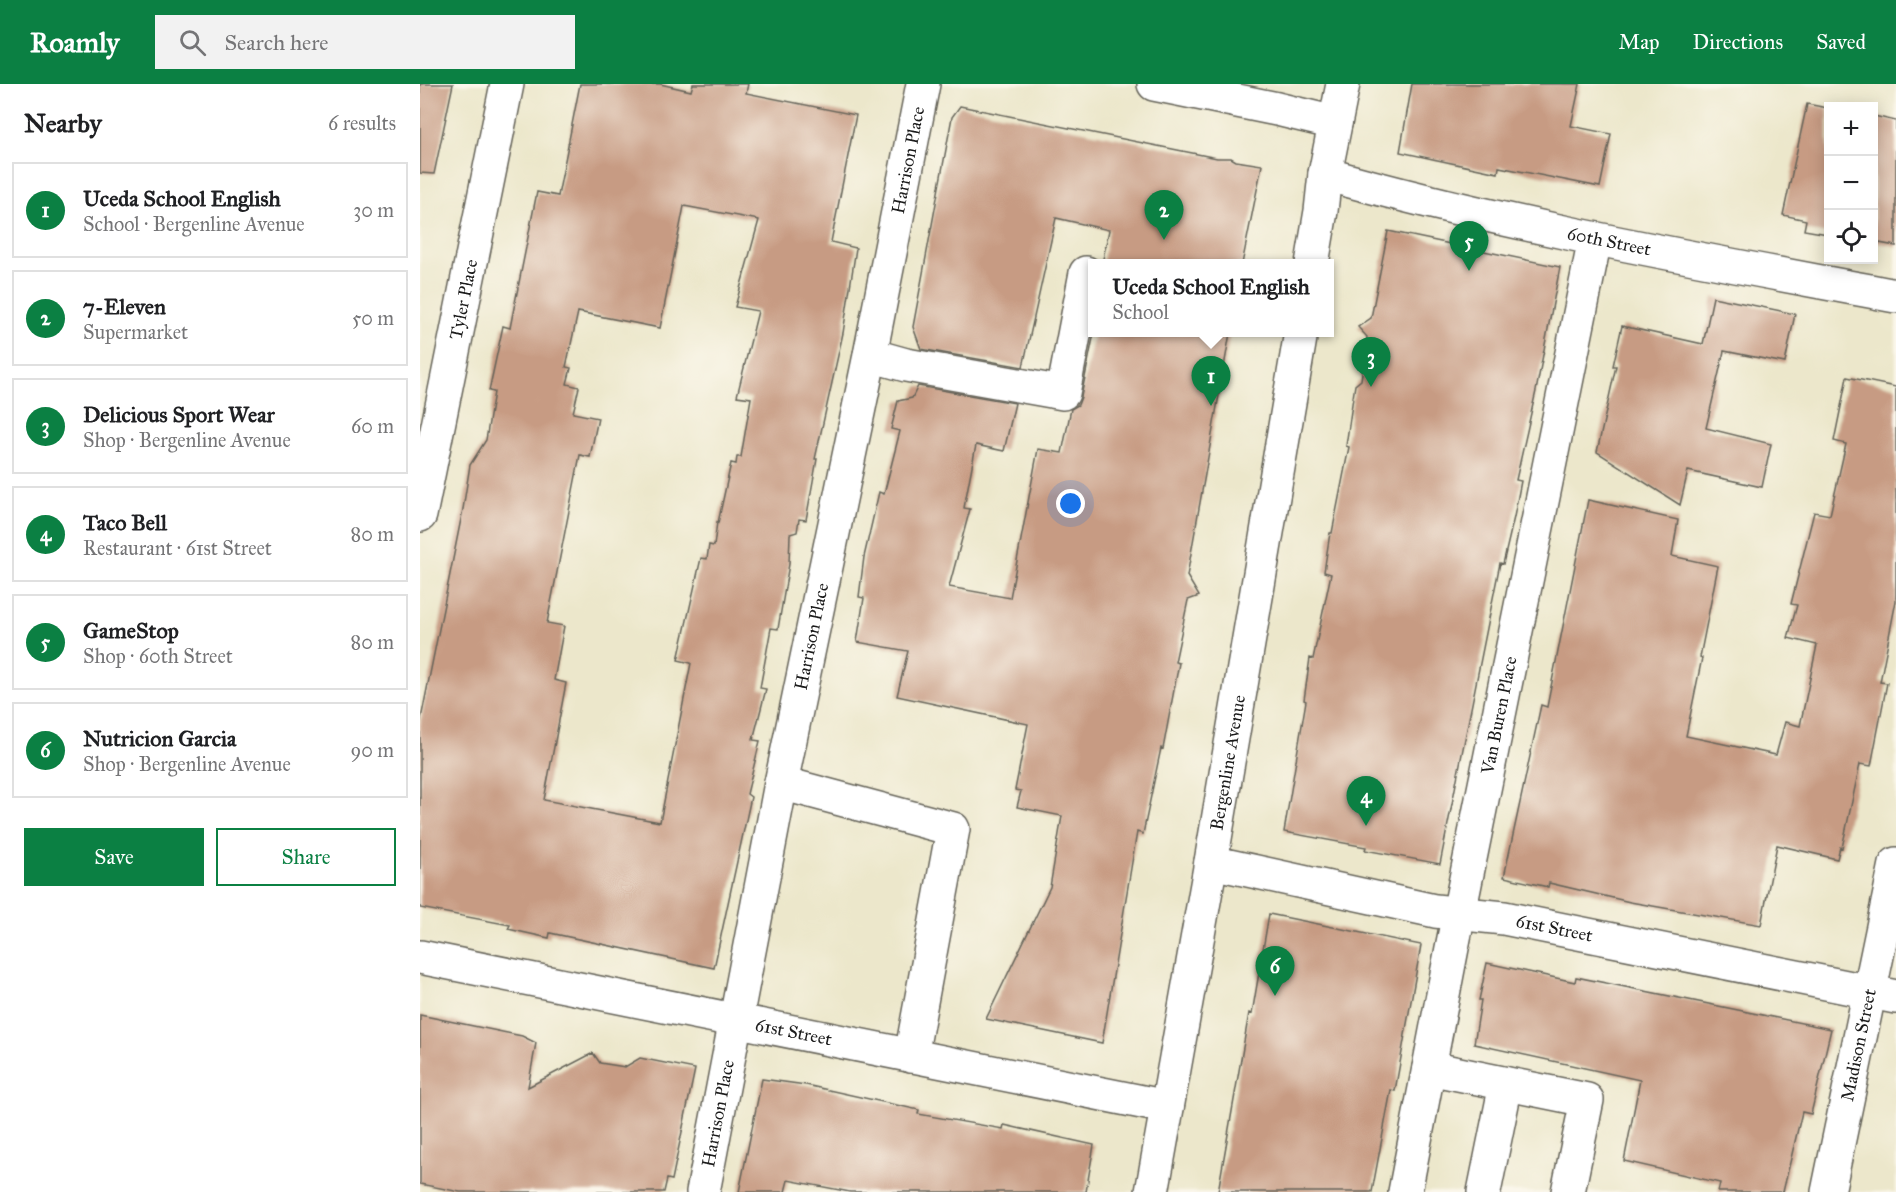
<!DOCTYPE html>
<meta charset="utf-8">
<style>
:root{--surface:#fff;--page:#f2f2f2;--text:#202124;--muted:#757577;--line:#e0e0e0;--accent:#0b8043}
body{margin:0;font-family:"IM FELL Great Primer",serif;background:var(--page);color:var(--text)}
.controls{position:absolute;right:18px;top:18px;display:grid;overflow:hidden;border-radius:0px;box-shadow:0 3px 15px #0003}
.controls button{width:54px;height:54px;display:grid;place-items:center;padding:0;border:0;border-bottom:2px solid var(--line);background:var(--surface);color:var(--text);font:30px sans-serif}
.you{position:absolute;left:651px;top:420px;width:21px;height:21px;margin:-15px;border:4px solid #fff;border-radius:50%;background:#1a73e8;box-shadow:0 0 0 9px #1a73e833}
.badge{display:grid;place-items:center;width:39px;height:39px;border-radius:50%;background:var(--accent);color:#fff;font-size:20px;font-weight:700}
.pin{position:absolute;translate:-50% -50px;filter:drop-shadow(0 2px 3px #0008)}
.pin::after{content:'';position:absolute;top:32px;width:21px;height:18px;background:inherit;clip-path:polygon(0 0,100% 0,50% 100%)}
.popup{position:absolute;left:668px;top:175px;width:246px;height:78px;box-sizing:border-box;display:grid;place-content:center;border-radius:0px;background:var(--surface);filter:drop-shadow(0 2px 4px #0005);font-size:20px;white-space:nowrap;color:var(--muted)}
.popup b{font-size:22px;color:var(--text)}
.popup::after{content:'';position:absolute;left:50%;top:100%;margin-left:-12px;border:12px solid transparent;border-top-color:var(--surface)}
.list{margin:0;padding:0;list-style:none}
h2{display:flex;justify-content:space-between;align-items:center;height:78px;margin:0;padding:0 24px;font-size:26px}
h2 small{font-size:20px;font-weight:400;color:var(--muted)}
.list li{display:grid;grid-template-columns:39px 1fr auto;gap:18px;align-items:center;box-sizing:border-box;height:96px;margin:0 12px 12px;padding:0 12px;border:2px solid var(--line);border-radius:0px}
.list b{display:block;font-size:22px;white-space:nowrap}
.list p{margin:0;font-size:20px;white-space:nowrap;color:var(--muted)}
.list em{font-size:20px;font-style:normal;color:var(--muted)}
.actions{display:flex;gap:12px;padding:18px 24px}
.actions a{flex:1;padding:14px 0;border:2px solid var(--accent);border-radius:0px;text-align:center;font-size:21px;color:var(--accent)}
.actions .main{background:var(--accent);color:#fff}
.icon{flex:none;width:33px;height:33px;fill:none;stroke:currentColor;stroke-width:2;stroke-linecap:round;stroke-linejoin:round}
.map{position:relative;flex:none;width:1476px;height:1108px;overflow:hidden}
header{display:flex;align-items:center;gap:36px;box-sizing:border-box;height:84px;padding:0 30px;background:var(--accent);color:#fff}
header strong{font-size:28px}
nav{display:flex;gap:33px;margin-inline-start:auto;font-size:21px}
.search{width:420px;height:54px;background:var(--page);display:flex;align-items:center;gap:15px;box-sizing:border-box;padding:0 21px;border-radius:0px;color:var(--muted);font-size:22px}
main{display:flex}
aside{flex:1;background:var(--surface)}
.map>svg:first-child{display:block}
.building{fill:#c79b83;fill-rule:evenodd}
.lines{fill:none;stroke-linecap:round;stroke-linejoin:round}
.minor-casing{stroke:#656359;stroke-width:36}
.minor{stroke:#fff;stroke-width:33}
.labels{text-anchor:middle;stroke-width:6;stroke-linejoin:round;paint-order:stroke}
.street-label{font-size:18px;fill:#1c1c1c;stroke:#fbf7ec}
</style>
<header>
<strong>Roamly</strong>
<div class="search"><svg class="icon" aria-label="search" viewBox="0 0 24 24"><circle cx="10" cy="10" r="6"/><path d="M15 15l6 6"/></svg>Search here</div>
<nav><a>Map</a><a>Directions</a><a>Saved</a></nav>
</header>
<main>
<aside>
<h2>Nearby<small>6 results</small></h2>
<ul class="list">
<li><span class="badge">1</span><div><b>Uceda School English</b><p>School · Bergenline Avenue</p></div><em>30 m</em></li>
<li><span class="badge">2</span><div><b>7-Eleven</b><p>Supermarket</p></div><em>50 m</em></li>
<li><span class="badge">3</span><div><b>Delicious Sport Wear</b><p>Shop · Bergenline Avenue</p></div><em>60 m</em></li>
<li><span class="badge">4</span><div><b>Taco Bell</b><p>Restaurant · 61st Street</p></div><em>80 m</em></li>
<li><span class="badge">5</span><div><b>GameStop</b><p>Shop · 60th Street</p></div><em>80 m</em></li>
<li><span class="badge">6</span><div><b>Nutricion Garcia</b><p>Shop · Bergenline Avenue</p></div><em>90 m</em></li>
</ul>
<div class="actions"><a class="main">Save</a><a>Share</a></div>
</aside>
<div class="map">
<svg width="1476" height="1108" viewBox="0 0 1476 1108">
<rect width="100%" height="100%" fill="#fbf7ec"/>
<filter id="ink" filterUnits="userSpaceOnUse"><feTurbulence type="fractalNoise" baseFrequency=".0167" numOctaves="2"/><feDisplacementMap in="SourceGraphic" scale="12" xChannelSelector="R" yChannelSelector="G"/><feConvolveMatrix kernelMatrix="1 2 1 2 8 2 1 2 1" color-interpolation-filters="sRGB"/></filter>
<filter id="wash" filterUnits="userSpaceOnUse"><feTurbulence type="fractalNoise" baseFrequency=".008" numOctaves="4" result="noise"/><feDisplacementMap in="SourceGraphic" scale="24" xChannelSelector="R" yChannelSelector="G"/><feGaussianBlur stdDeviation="1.35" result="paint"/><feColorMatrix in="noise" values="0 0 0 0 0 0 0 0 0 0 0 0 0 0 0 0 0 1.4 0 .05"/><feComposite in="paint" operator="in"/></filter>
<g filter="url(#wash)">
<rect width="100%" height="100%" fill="#ece7cb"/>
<g id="blocks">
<path class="building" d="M 0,0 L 33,0 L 14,90 L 0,89 Z
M 160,0 L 240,0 L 271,7 L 273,0 L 328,0 L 326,9 L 436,31 L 411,158 L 436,164 L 423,249 L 395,375 L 397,375 L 386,436 L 379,435 L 377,448 L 370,450 L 369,480 L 358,545 L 351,544 L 340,604 L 346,605 L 333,656 L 340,657 L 327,710 L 331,713 L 294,884 L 130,849 L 129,854 L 88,845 L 90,841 L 0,824 L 0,640 L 43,425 L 50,381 L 66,356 L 74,308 L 69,307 L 83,242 L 90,244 L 117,108 L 138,112 ZM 264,122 L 339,136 L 315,223 L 338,227 L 317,312 L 331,314 L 321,373 L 317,373 L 316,380 L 311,379 L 298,439 L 297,438 L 294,462 L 289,461 L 287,475 L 281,474 L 258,576 L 271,579 L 240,738 L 124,716 L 146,599 L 134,596 L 144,542 L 127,539 L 160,371 L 170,373 L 178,334 L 153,329 L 159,303 L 147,300 L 151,284 L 146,283 L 158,228 L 240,244 Z
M 992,0 L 1160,0 L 1151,42 L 1191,50 L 1180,103 L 1079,83 L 1078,89 L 980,68 Z
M 1387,20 L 1408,24 L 1408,150 L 1384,146 L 1386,136 L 1363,131 Z
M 540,22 L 797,74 L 811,74 L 816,77 L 842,81 L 822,180 L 682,180 L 689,146 L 636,134 L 603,283 L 501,265 L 493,243 L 532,33 Z
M 1454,32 L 1476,37 L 1476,162 L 1454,158 Z
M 968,147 L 1140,183 L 1116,307 L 1096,396 L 1101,397 L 1094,433 L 1083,480 L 1080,479 L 1020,780 L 945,766 L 946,763 L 864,748 L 886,617 L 884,616 L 890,574 L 893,575 L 911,490 L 904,488 L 910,449 L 912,449 L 929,363 L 926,362 L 932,320 L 935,301 L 941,296 L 947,253 L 938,243 L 951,234 Z
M 1293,213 L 1375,230 L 1365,279 L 1304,267 L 1286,344 L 1351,360 L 1342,403 L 1268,387 L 1260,421 L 1177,368 L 1196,282 L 1193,282 L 1202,242 L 1283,260 Z
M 674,249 L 810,249 L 767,492 L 779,512 L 768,516 L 755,578 L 759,579 L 743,665 L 741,664 L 723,750 L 717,748 L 682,959 L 566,935 L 630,803 L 642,732 L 597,723 L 601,707 L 595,706 L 608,640 L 477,612 L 488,567 L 437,558 L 444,514 L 439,513 L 444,473 L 459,408 L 464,410 L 480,347 L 471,345 L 478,317 L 492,314 L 498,302 L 595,319 L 584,367 L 556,361 L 544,424 L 550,425 L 529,503 L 590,514 L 618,365 L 642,369 L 651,325 L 658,321 L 661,313 Z
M 1427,293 L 1476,303 L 1476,517 L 1460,598 L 1467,599 L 1451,682 L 1440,680 L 1422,764 L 1420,763 L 1417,775 L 1357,761 L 1341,841 L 1210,818 L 1129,799 L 1128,803 L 1084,793 L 1121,621 L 1127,623 L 1168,416 L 1258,436 L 1252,472 L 1298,482 L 1280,573 L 1282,574 L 1266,652 L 1356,671 L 1365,638 L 1380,642 L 1397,561 L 1368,554 L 1377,521 L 1371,520 L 1394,428 L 1410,431 L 1426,360 L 1414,357 Z
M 849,830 L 1001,861 L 975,1007 L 971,1006 L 952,1108 L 798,1108 L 829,929 L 832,930 Z
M 1067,879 L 1155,898 L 1156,893 L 1411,945 L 1391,1030 L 1382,1028 L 1363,1108 L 1298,1108 L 1300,1099 L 1204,1077 L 1220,996 L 1054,960 L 1061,916 L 1059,916 Z
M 0,931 L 102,952 L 116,959 L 108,1003 L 173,969 L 180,979 L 205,983 L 220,974 L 275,985 L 252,1096 L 247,1095 L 244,1108 L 40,1108 L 0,1100 Z
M 342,995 L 386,1001 L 499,1026 L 498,1030 L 583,1045 L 584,1041 L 674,1061 L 666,1108 L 430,1108 L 368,1096 L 365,1108 L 319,1108 Z"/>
</g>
</g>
<g filter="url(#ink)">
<use href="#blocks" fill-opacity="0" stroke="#656359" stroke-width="1.5"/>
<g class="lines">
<defs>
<g id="minor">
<path d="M 734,0 L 857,25 L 915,39"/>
<path id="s1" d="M 905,90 C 1092,143 1285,176 1476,212"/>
<path d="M 892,180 L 901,127 L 905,90 L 923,0"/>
<path d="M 450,271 L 486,281 L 643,309 L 666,189"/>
<path id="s2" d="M 0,431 L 87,0"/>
<path d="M 361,699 L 533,745 L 491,972"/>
<path id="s3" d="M 791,778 L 1015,827 L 1084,834 L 1476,913"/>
<path id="s4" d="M 0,873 L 747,1023"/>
<path d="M 1009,984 L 1167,1016 L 1148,1108"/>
<path id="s5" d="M 283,1108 L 361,699 L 450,271 L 503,0"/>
<path id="s6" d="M 732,1108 L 791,778 L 881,248"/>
<path id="s7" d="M 985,1108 L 1032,864 L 1175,155"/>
<path d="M 1064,1108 L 1086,1000"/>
<path id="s8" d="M 1408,1108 L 1476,780"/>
</g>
</defs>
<use href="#minor" class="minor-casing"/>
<use href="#minor" class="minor"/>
</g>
</g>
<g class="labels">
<g class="street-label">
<text dy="6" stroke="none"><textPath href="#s5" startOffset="1052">Harrison Place</textPath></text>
<text dy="6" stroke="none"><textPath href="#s1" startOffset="292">60th Street</textPath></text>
<text dy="6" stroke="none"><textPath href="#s2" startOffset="220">Tyler Place</textPath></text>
<text dy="6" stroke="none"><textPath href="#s5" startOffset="566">Harrison Place</textPath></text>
<text dy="6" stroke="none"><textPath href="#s7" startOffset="486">Van Buren Place</textPath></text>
<text dy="6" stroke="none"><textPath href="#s6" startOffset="436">Bergenline Avenue</textPath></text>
<text dy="6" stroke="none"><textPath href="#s3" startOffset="350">61st Street</textPath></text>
<text dy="6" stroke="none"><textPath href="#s4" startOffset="381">61st Street</textPath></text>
<text dy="6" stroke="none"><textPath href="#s8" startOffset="150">Madison Street</textPath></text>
<text dy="6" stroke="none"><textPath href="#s5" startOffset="80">Harrison Place</textPath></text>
</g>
</g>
</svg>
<div class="controls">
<button>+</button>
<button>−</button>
<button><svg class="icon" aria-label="locate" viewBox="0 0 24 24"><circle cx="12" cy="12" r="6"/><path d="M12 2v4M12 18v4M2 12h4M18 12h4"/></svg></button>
</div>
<div class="you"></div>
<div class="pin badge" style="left:791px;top:322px">1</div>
<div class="popup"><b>Uceda School English</b>School</div>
<div class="pin badge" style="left:744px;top:156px">2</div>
<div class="pin badge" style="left:951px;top:303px">3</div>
<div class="pin badge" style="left:946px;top:742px">4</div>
<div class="pin badge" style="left:1049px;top:187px">5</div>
<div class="pin badge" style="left:855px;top:912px">6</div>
</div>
</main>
